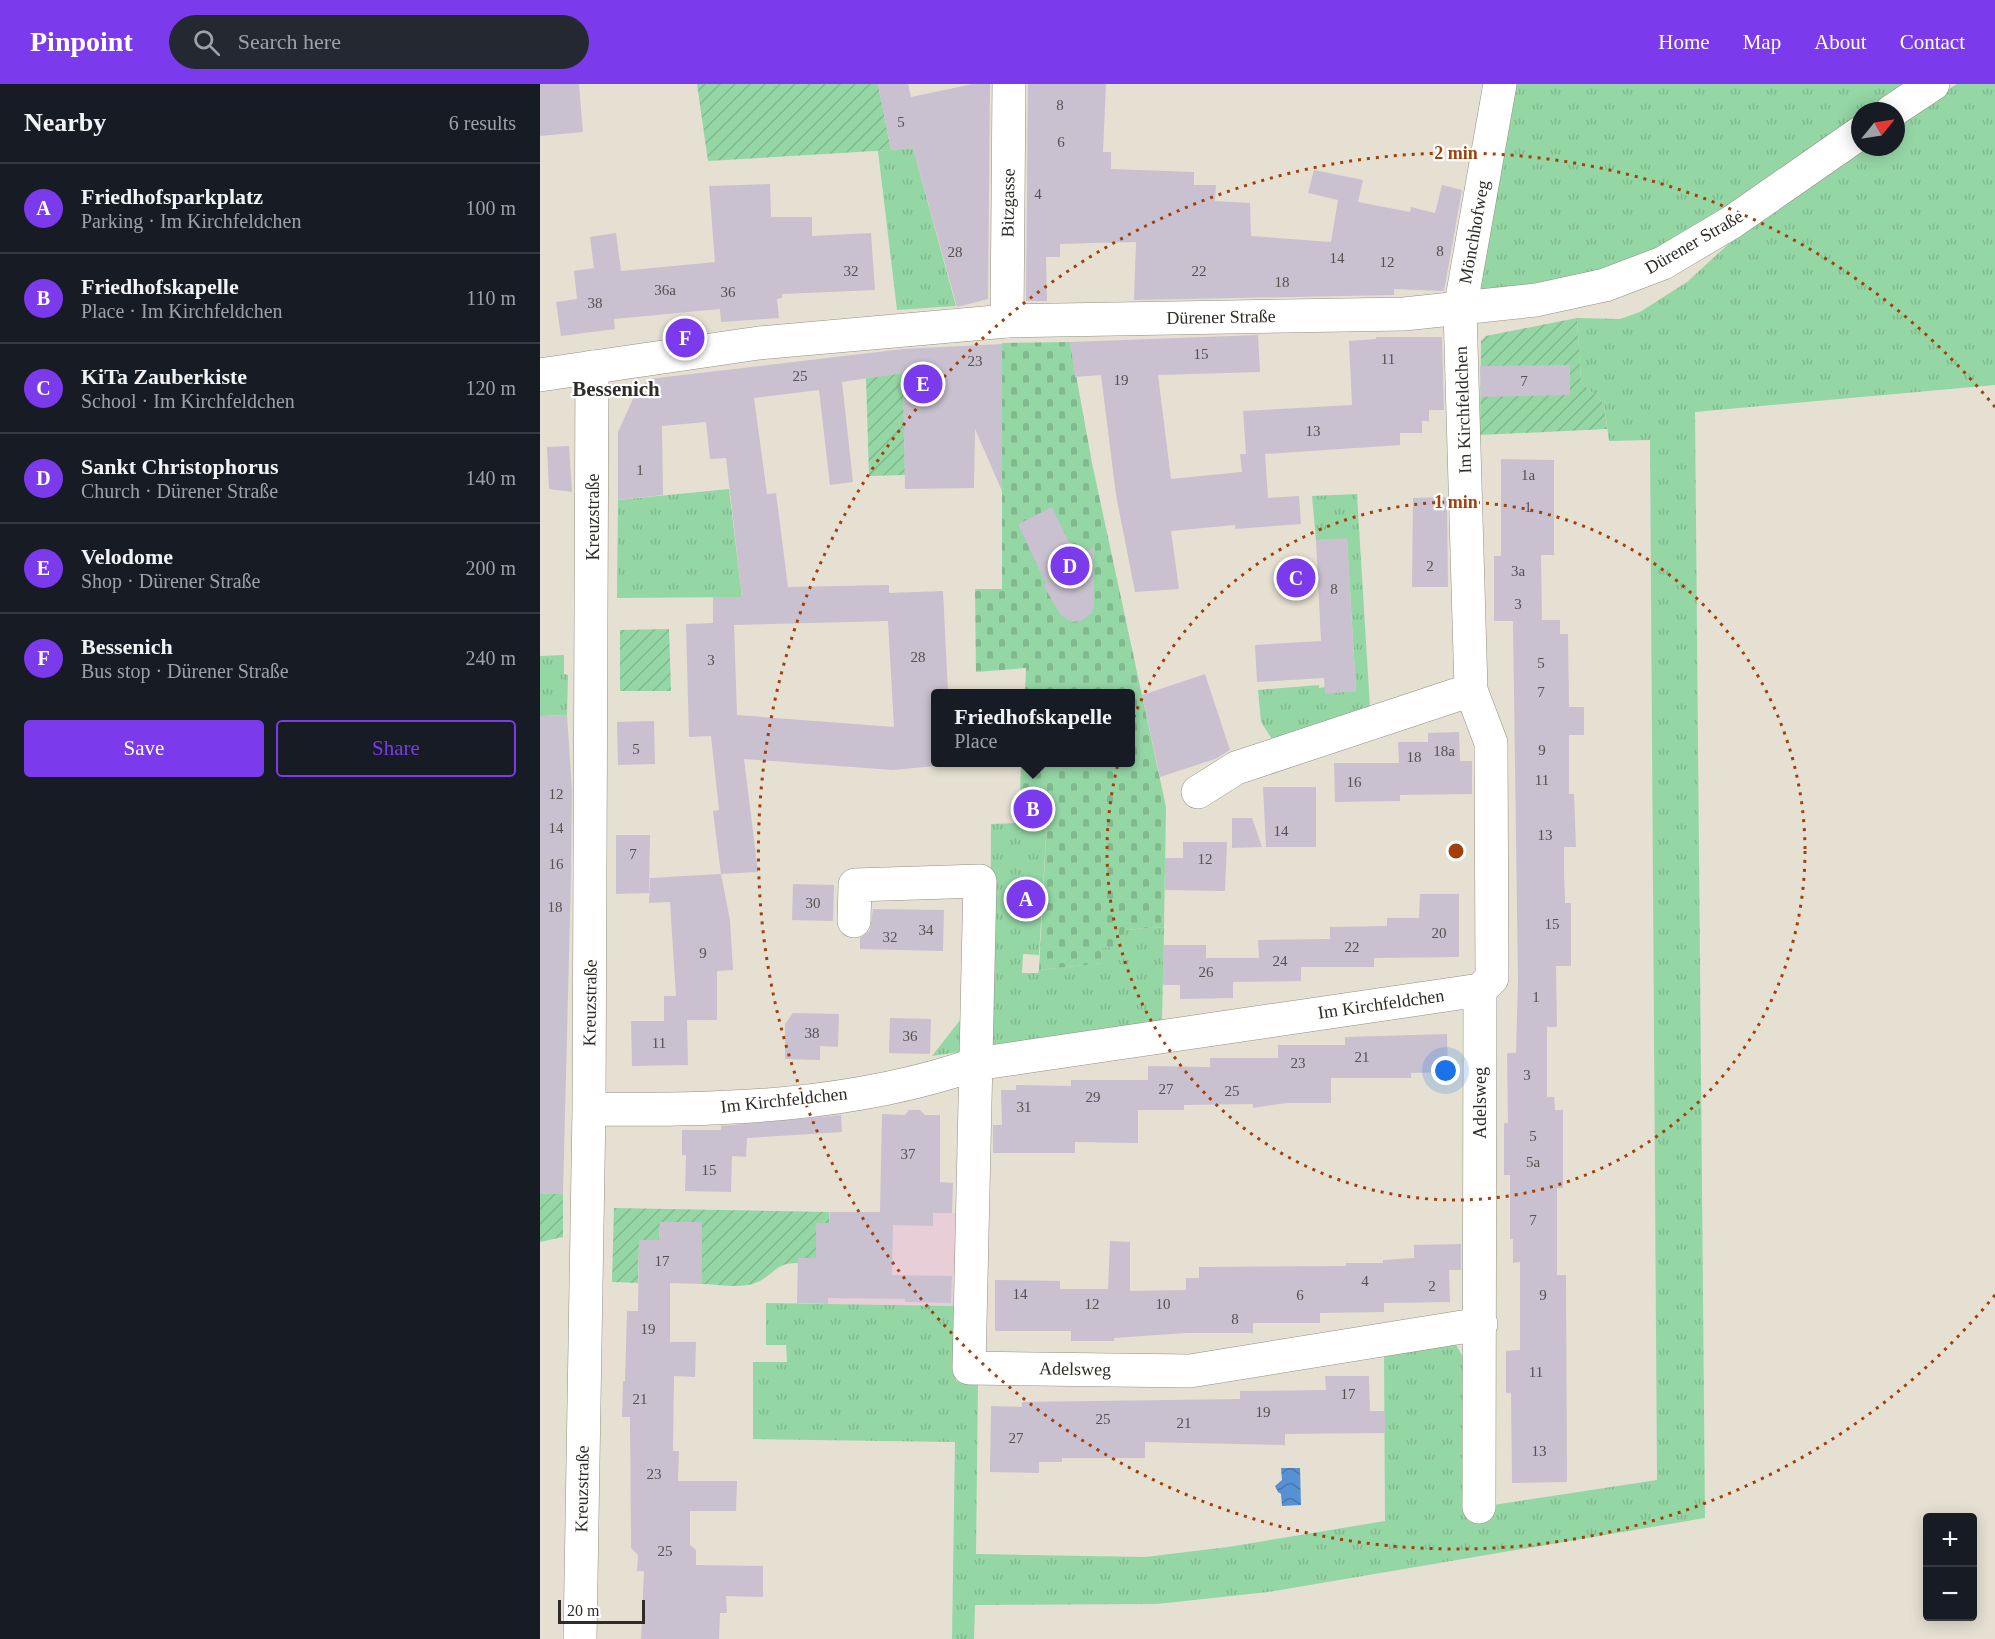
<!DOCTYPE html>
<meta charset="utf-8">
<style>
:root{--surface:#171b24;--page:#242831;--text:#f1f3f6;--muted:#9ea1a6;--line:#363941;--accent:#7c3aed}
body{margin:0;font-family:"Times New Roman",serif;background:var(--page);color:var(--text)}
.controls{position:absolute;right:18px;bottom:18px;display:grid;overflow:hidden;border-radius:6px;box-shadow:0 3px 15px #0003}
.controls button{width:54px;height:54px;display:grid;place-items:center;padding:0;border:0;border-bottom:2px solid var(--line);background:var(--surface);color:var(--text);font:30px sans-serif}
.compass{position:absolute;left:1311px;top:18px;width:54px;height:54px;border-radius:50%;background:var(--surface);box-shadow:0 3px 15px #0003;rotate:60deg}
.scale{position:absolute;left:18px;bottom:15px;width:87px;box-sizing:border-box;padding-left:6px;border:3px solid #2e2c26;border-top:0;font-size:16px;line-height:21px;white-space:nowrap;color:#2e2c26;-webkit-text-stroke:4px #fff;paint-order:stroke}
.you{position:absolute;left:906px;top:987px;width:21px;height:21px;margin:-15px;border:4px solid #fff;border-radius:50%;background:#1a73e8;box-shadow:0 0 0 9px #1a73e833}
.badge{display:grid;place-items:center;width:39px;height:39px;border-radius:50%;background:var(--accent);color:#fff;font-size:20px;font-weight:700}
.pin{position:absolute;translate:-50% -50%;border:3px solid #fff;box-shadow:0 2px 6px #0006}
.popup{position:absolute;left:391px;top:605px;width:204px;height:78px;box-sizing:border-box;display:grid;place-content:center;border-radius:6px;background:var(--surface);filter:drop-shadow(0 2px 4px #0005);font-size:20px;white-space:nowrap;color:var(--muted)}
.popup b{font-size:22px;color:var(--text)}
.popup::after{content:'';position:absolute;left:50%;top:100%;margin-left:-12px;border:12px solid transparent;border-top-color:var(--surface)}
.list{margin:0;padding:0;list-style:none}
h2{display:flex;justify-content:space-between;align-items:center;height:78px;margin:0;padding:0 24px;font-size:26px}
h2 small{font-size:20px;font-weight:400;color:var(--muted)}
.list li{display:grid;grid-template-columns:39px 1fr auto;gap:18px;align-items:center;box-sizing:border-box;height:90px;padding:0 24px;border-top:2px solid var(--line)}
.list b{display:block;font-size:22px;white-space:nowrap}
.list p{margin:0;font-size:20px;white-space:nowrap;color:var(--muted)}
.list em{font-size:20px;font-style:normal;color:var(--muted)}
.actions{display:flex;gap:12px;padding:18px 24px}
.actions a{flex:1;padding:14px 0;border:2px solid var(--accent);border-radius:6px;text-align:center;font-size:21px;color:var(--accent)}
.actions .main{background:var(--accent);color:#fff}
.icon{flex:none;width:33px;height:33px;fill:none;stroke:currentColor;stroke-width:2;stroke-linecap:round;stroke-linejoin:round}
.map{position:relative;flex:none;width:1455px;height:1555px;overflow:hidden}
header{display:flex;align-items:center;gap:36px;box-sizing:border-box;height:84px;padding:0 30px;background:var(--accent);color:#fff}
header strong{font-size:28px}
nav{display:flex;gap:33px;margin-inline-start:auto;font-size:21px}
.search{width:420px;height:54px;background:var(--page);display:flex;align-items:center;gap:15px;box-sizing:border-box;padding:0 21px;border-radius:33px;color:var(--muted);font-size:22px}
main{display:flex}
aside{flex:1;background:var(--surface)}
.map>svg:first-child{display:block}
.commercial{fill:#e8cfd7}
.grass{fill:url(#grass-tufts)}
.cemetery{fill:url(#cemetery-stones)}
.garden{fill:url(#garden-furrows)}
.water{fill:url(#water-waves)}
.building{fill:#c9c1cf;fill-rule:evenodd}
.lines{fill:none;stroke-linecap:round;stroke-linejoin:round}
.street-casing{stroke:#948f81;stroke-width:34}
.secondary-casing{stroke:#948f81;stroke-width:34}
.street{stroke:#fff;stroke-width:33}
.secondary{stroke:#fff;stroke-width:33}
.ring{fill:none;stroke:#a33f0a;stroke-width:3;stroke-dasharray:3 6}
.labels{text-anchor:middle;stroke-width:4.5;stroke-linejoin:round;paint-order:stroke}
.number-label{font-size:15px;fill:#555150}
.street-label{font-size:18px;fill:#2e2c26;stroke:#fff}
.quarter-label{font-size:21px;font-weight:bold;fill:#2e2c26;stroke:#fff}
.centre{fill:#a33f0a;stroke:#fff;stroke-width:3}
.ring-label{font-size:18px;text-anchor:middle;font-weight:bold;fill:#a33f0a;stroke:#fff;stroke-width:4.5;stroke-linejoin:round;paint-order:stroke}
</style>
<header>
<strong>Pinpoint</strong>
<div class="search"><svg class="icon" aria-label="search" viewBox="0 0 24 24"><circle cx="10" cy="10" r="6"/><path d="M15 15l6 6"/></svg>Search here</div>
<nav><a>Home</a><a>Map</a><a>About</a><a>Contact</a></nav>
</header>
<main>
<aside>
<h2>Nearby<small>6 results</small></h2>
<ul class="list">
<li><span class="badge">A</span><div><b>Friedhofsparkplatz</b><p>Parking · Im Kirchfeldchen</p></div><em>100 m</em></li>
<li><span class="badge">B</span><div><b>Friedhofskapelle</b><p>Place · Im Kirchfeldchen</p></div><em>110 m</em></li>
<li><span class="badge">C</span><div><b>KiTa Zauberkiste</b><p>School · Im Kirchfeldchen</p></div><em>120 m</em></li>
<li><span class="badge">D</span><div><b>Sankt Christophorus</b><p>Church · Dürener Straße</p></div><em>140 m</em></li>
<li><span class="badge">E</span><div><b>Velodome</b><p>Shop · Dürener Straße</p></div><em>200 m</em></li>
<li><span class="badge">F</span><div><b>Bessenich</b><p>Bus stop · Dürener Straße</p></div><em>240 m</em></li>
</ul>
<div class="actions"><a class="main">Save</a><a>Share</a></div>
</aside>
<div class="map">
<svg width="1455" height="1555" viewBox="0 0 1455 1555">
<defs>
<pattern id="grass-tufts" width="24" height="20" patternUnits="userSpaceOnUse" patternTransform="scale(1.5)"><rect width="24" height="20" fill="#95d6a5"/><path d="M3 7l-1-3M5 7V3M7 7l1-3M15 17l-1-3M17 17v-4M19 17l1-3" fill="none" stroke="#81b88e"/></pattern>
<pattern id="cemetery-stones" width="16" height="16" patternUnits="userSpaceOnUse" patternTransform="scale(1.5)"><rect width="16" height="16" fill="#95d6a5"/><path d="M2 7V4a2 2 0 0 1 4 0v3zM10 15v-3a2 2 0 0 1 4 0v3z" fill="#81b88e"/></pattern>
<pattern id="garden-furrows" width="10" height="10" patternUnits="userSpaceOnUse" patternTransform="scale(1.5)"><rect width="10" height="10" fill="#95d6a5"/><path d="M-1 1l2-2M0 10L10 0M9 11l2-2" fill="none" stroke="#81b88e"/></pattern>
<pattern id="water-waves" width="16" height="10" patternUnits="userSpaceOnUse" patternTransform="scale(1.5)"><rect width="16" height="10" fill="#5891d3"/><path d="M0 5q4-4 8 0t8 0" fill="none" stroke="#4977ab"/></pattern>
</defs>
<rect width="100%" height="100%" fill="#e5e0d1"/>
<path class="commercial" d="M 289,1128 L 417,1129 L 417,1222 L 288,1220 Z"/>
<path class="grass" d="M 968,0 L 1368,0 L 1329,27 L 1320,27 L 1320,33 L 1193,123 L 1095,177 L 994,205 L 940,206 Z
M 1417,0 L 1455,0 L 1455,301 L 1155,328 L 1165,1434 L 728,1508 L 617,1520 L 435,1521 L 434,1555 L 412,1555 L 415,1358 L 213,1355 L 213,1278 L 247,1278 L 246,1261 L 226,1261 L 226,1219 L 417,1222 L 416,1297 L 438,1298 L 436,1470 L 605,1473 L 688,1463 L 845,1437 L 844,1270 L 915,1259 L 924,1275 L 953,1421 L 1117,1396 L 1110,356 L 1069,357 L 1064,320 L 1041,298 L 1037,234 L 1080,235 L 1100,228 L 1147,198 L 1207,143 L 1321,63 L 1356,63 L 1356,39 Z
M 373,64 L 416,222 L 357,226 L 338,67 Z
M 189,405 L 202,513 L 77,514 L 78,416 Z
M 817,410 L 830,624 L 732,655 L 721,638 L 718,606 L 779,601 L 779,604 L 785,603 L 785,609 L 816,607 L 807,455 L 776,456 L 772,412 Z
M 24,571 L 24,590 L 28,591 L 27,631 L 0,632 L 0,572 Z
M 507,736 L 499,871 L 483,870 L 482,889 L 498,889 L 499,886 L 562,879 L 562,864 L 583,846 L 624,843 L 622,937 L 392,972 L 450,898 L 451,740 L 479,739 L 479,743 Z"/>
<path class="cemetery" d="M 530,258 L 552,379 L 626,723 L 624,843 L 583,846 L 584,863 L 562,864 L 563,879 L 499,886 L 507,737 L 491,738 L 487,743 L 479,743 L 481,679 L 590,678 L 590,610 L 485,609 L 486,584 L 436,588 L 435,505 L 462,505 L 462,259 Z"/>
<path class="garden" d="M 157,0 L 338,0 L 351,66 L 168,77 Z
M 1037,234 L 1041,298 L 1064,320 L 1067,345 L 940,351 L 941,257 L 946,252 Z
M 363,289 L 365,391 L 329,392 L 326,294 Z
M 129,545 L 131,607 L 80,607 L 80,546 Z
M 0,1110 L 23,1110 L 23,1153 L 0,1158 Z
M 74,1124 L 289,1128 L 289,1174 L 258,1175 L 258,1179 C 235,1178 234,1192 215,1199 C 200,1205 178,1200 162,1200 L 162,1139 L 120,1138 L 119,1156 L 99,1157 L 98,1199 L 72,1198 Z"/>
<path class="water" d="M 741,1384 L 760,1384 L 761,1421 L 742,1422 L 741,1410 L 738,1408 L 735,1402 L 742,1396 Z"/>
<path class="building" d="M 0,0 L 39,0 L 43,48 L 0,52 Z
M 338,0 L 368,0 L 371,13 L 433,0 L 450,0 L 448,215 L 417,223 L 373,64 L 351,66 Z
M 488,0 L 566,0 L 563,68 L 571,68 L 571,85 L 654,88 L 654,101 L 676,101 L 675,117 L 710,119 L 711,152 L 791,158 L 798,116 L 768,109 L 774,86 L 823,96 L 818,118 L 870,128 L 871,123 L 895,129 L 902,101 L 922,106 L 904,207 L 854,205 L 854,211 L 594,216 L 596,158 L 554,159 L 520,160 L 520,173 L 506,173 L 507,217 L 486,217 Z
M 230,100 L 231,133 L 272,133 L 272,152 L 331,149 L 335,206 L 242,210 L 242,214 L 237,215 L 239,234 L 181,238 L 180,225 L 74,235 L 75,245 L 21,252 L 16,218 L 37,215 L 34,187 L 54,184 L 50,153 L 76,149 L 81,187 L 175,178 L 169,102 Z
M 718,251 L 720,288 L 618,291 L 631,395 L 702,388 L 700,370 L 706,370 L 703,327 L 812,321 L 809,257 L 836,255 L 836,253 L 902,253 L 904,326 L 889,326 L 889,337 L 882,337 L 882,349 L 860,349 L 860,361 L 725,370 L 728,414 L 759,412 L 761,440 L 695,445 L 695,441 L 631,447 L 639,505 L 595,508 L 576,411 L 561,291 L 535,293 L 530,258 Z
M 462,260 L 462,407 L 435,345 L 434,404 L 365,405 L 363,289 L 302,298 L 313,398 L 290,401 L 279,306 L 214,314 L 227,410 L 236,409 L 248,503 L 349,501 L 349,509 L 403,507 L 408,609 L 396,609 L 396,682 L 353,686 L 204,675 L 218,788 L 181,790 L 173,727 L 179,726 L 171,652 L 149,653 L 146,540 L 173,539 L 173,513 L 202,513 L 186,374 L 170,375 L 166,338 L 122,342 L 123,411 L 78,416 L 78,348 L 96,308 L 109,295 L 363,265 ZM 348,537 L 354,643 L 197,631 L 194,541 Z
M 1030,281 L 1030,311 L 941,313 L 940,282 Z
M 29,362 L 32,408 L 9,405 L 7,363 Z
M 961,375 L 1014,376 L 1014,471 L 1001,471 L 1002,536 L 1020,536 L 1020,550 L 1028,550 L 1029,623 L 1044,623 L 1044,651 L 1029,651 L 1029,710 L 1034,710 L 1036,763 L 1024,763 L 1024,788 L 1025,819 L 1031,819 L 1031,882 L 1016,882 L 1017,943 L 1007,943 L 1007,1013 L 1014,1013 L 1015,1026 L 1023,1026 L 1023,1104 L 1017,1104 L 1017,1191 L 1026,1191 L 1027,1398 L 972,1399 L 971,1309 L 966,1309 L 966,1267 L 980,1266 L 980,1178 L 973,1179 L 973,1155 L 970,1155 L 970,1091 L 964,1091 L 964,1039 L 968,1039 L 967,969 L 976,969 L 978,897 L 973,537 L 954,537 L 954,472 L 961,472 Z
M 907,413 L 908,503 L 872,503 L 873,414 Z
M 512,423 L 536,473 L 554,464 L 554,522 L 552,529 L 541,537 L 531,538 L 521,531 L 503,501 L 506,500 L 478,440 Z
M 807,454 L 816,607 L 785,610 L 784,594 L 717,598 L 715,561 L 781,557 L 776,456 Z
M 665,590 L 690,666 L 675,675 L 620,693 L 602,611 Z
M 27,631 L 32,706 L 31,793 L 23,1110 L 0,1110 L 0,632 Z
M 114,637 L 115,680 L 78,681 L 77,638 Z
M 919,648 L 920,677 L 932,677 L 932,710 L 860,711 L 860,717 L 795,718 L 794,679 L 859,679 L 858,658 L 888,658 L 888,649 Z
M 723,703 L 776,703 L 776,763 L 726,763 Z
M 505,711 L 507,736 L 482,739 L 480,714 Z
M 692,734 L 712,734 L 722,763 L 692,764 Z
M 76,751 L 110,751 L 109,809 L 76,810 Z
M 643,758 L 687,758 L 685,807 L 625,806 L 625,774 L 643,774 Z
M 181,790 L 190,836 L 193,886 L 177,887 L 177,936 L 147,936 L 148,981 L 92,982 L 91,937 L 124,937 L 124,912 L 136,912 L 130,818 L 109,819 L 110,794 Z
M 253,800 L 294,801 L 293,837 L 252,836 Z
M 880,810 L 919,810 L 919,873 L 834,874 L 834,883 L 761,883 L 761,897 L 693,898 L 693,914 L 640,915 L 640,901 L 623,901 L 623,861 L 666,861 L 666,874 L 719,874 L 718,856 L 790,855 L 790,843 L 847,842 L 847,834 L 879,834 Z
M 333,825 L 404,826 L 403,867 L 320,865 L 320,854 L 330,846 Z
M 253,929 L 299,930 L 298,963 L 280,962 L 280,976 L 245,975 L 245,940 Z
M 350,934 L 391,935 L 390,970 L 349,969 Z
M 907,950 L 908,988 L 871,989 L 871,994 L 791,994 L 791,1019 L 746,1019 L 713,1024 L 713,1020 L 644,1021 L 644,1026 L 598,1026 L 598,1059 L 535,1058 L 535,1069 L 453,1069 L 453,1041 L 462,1041 L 461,1006 L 476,1006 L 476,1001 L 531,1002 L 531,996 L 608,996 L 608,982 L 670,983 L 670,974 L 738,974 L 738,961 L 805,961 L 805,953 Z
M 369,1026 L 380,1026 L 385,1031 L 400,1031 L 400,1098 L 413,1099 L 412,1129 L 393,1129 L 393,1142 L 353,1141 L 352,1191 L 412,1192 L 411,1219 L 365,1218 L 365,1215 L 288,1214 L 288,1220 L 257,1219 L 258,1174 L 276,1174 L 276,1139 L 289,1139 L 290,1128 L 340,1128 L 342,1030 L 365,1031 Z
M 301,1031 L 302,1048 L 207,1054 L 206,1073 L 192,1072 L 191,1108 L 145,1107 L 146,1071 L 142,1071 L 142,1046 L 181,1046 L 181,1042 Z
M 120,1138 L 162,1138 L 162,1200 L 130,1199 L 130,1258 L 156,1258 L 155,1293 L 134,1292 L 133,1367 L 139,1367 L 138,1397 L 197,1397 L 196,1427 L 150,1427 L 150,1461 L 156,1466 L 156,1481 L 223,1482 L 223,1513 L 186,1512 L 187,1529 L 180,1529 L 179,1555 L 101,1555 L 104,1487 L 97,1487 L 98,1471 L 91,1464 L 90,1333 L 82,1333 L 83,1297 L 85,1297 L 87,1227 L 98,1227 L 99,1156 L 119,1156 Z
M 570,1157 L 590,1158 L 590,1207 L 646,1206 L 646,1194 L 659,1194 L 659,1183 L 806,1182 L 806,1179 L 843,1179 L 843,1176 L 874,1174 L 874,1161 L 921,1160 L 921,1186 L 909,1186 L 910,1218 L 844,1219 L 844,1228 L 780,1229 L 780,1239 L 713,1239 L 713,1249 L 646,1249 L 574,1254 L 574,1257 L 531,1257 L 531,1247 L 455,1247 L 455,1196 L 520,1197 L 520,1205 L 568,1205 Z
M 785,1292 L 829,1292 L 830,1327 L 845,1327 L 845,1349 L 745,1350 L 745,1361 L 605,1358 L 605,1374 L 522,1374 L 522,1378 L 499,1378 L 499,1389 L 450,1388 L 451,1322 L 482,1323 L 482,1318 L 700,1315 L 700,1307 L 786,1306 Z"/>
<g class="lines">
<defs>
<path id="street" d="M 467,237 L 469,0
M 658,708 L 696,684 L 931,606 L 920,226 L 960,0
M 314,837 L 315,801 L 440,797 L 429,1284 L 650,1287 L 941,1240
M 49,1025 C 178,1027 313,1023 436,980 L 940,906 L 952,894 L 951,659 L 931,606
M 939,1423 L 940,906
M 40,1555 L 49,1025 L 52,283"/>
<path id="secondary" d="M 1352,27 L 1393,0
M 0,291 L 219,259 L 467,237 L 864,230 L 996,216 L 1065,201 L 1123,179 L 1192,138 L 1320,49"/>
</defs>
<use href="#street" class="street-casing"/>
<use href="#secondary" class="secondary-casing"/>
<use href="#street" class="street"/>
<use href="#secondary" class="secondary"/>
</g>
<g class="ring">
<circle cx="916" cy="767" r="349"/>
<path d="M1455 1211A698 698 0 1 1 1455 323"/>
</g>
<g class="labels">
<g class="number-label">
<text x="520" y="26">8</text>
<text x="361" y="43">5</text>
<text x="521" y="63">6</text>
<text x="498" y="115">4</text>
<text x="900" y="172">8</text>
<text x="415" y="173">28</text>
<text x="797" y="179">14</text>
<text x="847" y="183">12</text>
<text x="311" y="192">32</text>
<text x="659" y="192">22</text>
<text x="742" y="203">18</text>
<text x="125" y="211">36a</text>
<text x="188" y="213">36</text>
<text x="55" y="224">38</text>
<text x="661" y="275">15</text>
<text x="848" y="280">11</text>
<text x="435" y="282">23</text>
<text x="260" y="297">25</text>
<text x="581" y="301">19</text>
<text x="984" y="302">7</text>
<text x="773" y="352">13</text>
<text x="100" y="391">1</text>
<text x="988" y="396">1a</text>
<text x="988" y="428">1</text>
<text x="890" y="487">2</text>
<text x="978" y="492">3a</text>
<text x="794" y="510">8</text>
<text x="978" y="525">3</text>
<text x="378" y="578">28</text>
<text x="171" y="581">3</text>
<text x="1001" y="584">5</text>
<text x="1001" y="613">7</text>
<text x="96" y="670">5</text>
<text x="1002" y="671">9</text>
<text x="904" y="672">18a</text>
<text x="874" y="678">18</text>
<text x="1002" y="701">11</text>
<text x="814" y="703">16</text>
<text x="16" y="715">12</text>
<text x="16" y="749">14</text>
<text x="741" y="752">14</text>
<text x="1005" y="756">13</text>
<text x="93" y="775">7</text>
<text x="665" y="780">12</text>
<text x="16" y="785">16</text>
<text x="273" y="824">30</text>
<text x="15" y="828">18</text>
<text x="1012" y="845">15</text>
<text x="386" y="851">34</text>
<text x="899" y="854">20</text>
<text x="350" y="858">32</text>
<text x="812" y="868">22</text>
<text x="163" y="874">9</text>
<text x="740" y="882">24</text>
<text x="666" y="893">26</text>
<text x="996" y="918">1</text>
<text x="272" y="954">38</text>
<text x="370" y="957">36</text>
<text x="119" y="964">11</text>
<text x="822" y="978">21</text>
<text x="758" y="984">23</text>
<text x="987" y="996">3</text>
<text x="626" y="1010">27</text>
<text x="692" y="1012">25</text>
<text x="553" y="1018">29</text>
<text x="484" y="1028">31</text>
<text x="993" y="1057">5</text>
<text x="368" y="1075">37</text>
<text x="993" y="1083">5a</text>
<text x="169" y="1091">15</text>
<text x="993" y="1141">7</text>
<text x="122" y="1182">17</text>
<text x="825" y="1202">4</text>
<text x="892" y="1207">2</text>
<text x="480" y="1215">14</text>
<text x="760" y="1216">6</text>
<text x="1003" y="1216">9</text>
<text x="552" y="1225">12</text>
<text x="623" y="1225">10</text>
<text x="695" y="1240">8</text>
<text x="108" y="1250">19</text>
<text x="996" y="1293">11</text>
<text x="808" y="1315">17</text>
<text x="100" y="1320">21</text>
<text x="723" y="1333">19</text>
<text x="563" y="1340">25</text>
<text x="644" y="1344">21</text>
<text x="476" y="1359">27</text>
<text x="999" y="1372">13</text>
<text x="114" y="1395">23</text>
<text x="125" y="1472">25</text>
</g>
<g class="street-label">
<text transform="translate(468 119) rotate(-89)" y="6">Bitzgasse</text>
<text transform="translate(934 148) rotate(-80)" y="6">Mönchhofweg</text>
<text transform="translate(1154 158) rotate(-30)" y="6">Dürener Straße</text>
<text transform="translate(681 233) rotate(-1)" y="6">Dürener Straße</text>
<text transform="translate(923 326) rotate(-92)" y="6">Im Kirchfeldchen</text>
<text transform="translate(53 433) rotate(-90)" y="6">Kreuzstraße</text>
<text transform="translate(50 919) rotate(-89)" y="6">Kreuzstraße</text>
<text transform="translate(841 920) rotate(-8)" y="6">Im Kirchfeldchen</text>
<text transform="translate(244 1016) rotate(-6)" y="6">Im Kirchfeldchen</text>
<text transform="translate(940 1019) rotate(-90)" y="6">Adelsweg</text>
<text transform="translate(535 1285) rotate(1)" y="6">Adelsweg</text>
<text transform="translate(42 1405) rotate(-89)" y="6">Kreuzstraße</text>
</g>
<g class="quarter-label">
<text x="76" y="312">Bessenich</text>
</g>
</g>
<circle cx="916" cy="767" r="9" class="centre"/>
<g class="ring-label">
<text x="916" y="75">2 min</text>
<text x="916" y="424">1 min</text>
</g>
</svg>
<div class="controls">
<button>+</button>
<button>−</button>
</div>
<svg class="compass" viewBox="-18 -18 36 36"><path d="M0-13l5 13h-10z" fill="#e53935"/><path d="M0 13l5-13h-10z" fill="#9ea1a6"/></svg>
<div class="scale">20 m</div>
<div class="you"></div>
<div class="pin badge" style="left:486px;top:815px">A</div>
<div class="pin badge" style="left:493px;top:725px">B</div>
<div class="popup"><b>Friedhofskapelle</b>Place</div>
<div class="pin badge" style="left:756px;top:494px">C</div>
<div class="pin badge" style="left:530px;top:482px">D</div>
<div class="pin badge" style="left:383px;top:300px">E</div>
<div class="pin badge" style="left:145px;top:254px">F</div>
</div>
</main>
